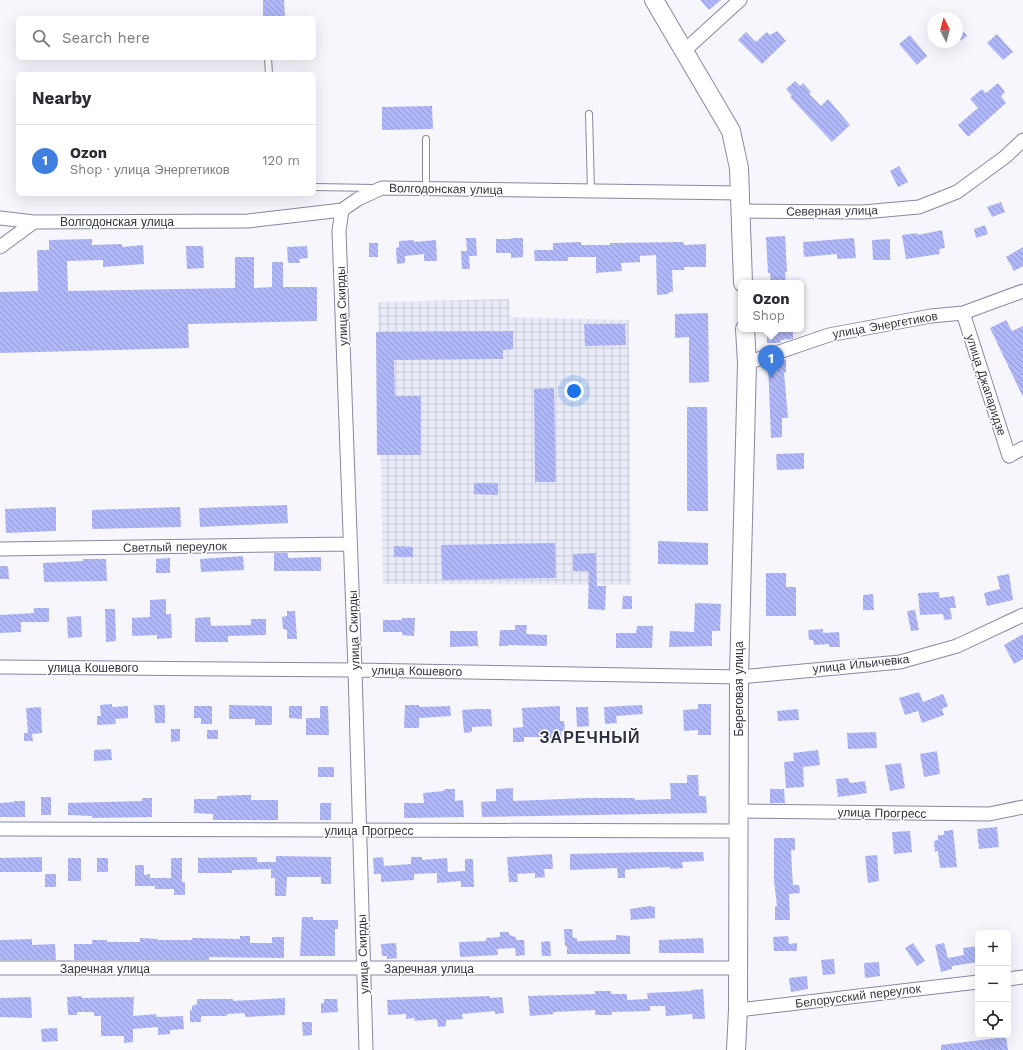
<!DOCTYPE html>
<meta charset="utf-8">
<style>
:root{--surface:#fff;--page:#f7f7f7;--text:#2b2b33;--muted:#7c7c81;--line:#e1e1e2;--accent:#111827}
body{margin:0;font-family:"Work Sans",sans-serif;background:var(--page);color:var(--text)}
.controls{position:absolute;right:12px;bottom:12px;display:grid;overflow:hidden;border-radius:6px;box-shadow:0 4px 16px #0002}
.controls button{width:36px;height:36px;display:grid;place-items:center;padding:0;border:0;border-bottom:1px solid var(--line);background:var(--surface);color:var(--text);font:20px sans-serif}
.compass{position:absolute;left:927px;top:12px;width:36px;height:36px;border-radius:50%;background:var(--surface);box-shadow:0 4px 16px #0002;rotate:354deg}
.you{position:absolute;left:574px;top:391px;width:14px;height:14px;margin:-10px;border:3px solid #fff;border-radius:50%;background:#1a73e8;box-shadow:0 0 0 6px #1a73e833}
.badge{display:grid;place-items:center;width:26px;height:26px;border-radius:50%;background:var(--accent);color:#fff;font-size:13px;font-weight:700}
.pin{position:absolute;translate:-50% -33px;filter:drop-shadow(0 1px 2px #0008)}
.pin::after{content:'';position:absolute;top:21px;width:14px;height:12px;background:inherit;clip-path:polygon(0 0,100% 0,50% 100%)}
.popup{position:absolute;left:738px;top:280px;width:66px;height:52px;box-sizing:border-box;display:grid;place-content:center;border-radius:6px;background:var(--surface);filter:drop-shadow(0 1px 3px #0005);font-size:13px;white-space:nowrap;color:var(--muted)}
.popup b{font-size:15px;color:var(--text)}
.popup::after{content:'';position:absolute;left:50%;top:100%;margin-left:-8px;border:8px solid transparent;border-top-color:var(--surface)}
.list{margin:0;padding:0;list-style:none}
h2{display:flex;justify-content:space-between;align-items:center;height:52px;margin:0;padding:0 16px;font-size:17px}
h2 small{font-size:13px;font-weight:400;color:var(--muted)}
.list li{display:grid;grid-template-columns:26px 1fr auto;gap:12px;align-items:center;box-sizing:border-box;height:72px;padding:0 16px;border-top:1px solid var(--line)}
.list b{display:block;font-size:15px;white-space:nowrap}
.list p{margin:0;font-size:13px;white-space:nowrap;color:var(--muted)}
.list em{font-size:13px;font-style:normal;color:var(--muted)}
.icon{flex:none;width:22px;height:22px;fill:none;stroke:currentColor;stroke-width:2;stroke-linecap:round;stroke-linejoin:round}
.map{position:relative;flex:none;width:1023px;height:1050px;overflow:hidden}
.search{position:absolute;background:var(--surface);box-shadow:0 4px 16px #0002;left:16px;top:16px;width:300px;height:44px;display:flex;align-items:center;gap:10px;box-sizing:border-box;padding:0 14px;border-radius:6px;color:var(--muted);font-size:15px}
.panel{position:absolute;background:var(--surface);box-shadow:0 4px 16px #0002;left:16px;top:72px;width:300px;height:124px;border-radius:6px}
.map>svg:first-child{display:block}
.industrial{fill:url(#industrial-grid)}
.building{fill:url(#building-back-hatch)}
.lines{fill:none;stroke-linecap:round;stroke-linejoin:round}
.lane-casing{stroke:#8689a1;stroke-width:8}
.street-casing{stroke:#8689a1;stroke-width:15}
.secondary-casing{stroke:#8689a1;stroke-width:20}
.lane{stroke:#fff;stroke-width:6}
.street{stroke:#fff;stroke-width:13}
.secondary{stroke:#fff;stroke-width:18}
.labels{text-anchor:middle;stroke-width:3;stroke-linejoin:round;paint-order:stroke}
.street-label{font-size:12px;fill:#34353f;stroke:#fff}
.district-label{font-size:16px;font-weight:bold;letter-spacing:1px;fill:#2d2f43;stroke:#fff}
</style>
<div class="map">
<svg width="1023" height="1050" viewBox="0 0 1023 1050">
<defs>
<pattern id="industrial-grid" width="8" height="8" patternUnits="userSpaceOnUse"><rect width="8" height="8" fill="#e9ebf9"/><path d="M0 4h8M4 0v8" fill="none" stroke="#c8cad6"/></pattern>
<pattern id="building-back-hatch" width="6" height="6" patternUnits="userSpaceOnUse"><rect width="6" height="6" fill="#b1b8f9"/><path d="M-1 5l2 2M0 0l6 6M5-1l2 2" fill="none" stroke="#9196cb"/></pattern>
</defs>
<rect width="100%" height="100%" fill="#f6f6fc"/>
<path class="industrial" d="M 509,299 L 510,317 L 629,320 L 631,585 L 383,584 L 378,302 Z"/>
<path class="building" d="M 263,0 L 284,0 L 285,18 L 263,18 Z
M 700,0 L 721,0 L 709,10 Z
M 957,23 L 967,36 L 960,41 L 957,37 Z
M 777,31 L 786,41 L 762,64 L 738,40 L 746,32 L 756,42 L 767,32 L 770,35 Z
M 997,34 L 1013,52 L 1003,60 L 987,43 Z
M 910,35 L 927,56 L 917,65 L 899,44 Z
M 795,81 L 800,86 L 803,83 L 811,92 L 809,94 L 821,106 L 828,99 L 850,125 L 832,142 L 790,97 L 792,96 L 786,89 Z
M 998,83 L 1005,92 L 1001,96 L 1006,103 L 968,137 L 958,125 L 978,108 L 970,99 L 982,89 L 986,93 Z
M 432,106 L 433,129 L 382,130 L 382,107 Z
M 899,166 L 908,182 L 898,187 L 890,171 Z
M 1001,202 L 1005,212 L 992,217 L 987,207 Z
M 985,225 L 988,234 L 976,238 L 974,229 Z
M 942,230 L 945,248 L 939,249 L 940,254 L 906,259 L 902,235 L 917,233 L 918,235 Z
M 785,236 L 787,272 L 785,272 L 786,283 L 771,283 L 770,273 L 768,273 L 766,237 Z
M 466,238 L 476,238 L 477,256 L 469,256 L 470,269 L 462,269 L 461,251 L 467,251 Z
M 511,238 L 523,238 L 523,257 L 511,258 L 511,253 L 496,253 L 496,239 L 511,239 Z
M 854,238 L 856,258 L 837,259 L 837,254 L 804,257 L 803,242 Z
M 92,239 L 92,245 L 122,244 L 122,247 L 143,245 L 144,264 L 103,267 L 103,260 L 67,261 L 68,291 L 235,288 L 235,257 L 254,257 L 254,288 L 272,287 L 272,262 L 283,262 L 283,287 L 317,287 L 317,321 L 188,324 L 189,348 L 0,353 L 0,292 L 38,291 L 37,250 L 49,250 L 49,240 Z
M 890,239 L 890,260 L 873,260 L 872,240 Z
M 414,240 L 414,242 L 436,240 L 437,261 L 424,261 L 424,254 L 405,256 L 405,263 L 397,264 L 396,248 L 399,247 L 399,241 Z
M 581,242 L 581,245 L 610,245 L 610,243 L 683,242 L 684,245 L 706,244 L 706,267 L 684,267 L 684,270 L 672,270 L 673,292 L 669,292 L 669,294 L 657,295 L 656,255 L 640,256 L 640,262 L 621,263 L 622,271 L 608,272 L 596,273 L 596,257 L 568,257 L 568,261 L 535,261 L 534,250 L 553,250 L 553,243 Z
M 369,243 L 378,243 L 378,257 L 369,257 Z
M 186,246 L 203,246 L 204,268 L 187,269 Z
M 307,246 L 308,258 L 299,259 L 300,263 L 288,263 L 287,247 Z
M 1023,247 L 1023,266 L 1014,271 L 1006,257 Z
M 708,313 L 709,382 L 689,383 L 689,337 L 675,338 L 675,314 Z
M 1006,320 L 1012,331 L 1023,326 L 1023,397 L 990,328 Z
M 584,324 L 625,324 L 626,345 L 585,346 Z
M 767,329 L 793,329 L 793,339 L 781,340 L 780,343 L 767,343 Z
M 513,331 L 513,349 L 503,350 L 503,359 L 394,360 L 395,396 L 421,396 L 421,455 L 377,455 L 376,332 Z
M 779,360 L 786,360 L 786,372 L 784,373 L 788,418 L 782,418 L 782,437 L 771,438 L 768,364 Z
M 554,388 L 556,482 L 535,482 L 534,389 Z
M 687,407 L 707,407 L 708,511 L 687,511 Z
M 804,453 L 804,469 L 777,470 L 776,454 Z
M 474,483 L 498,483 L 498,495 L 474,494 Z
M 287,505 L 288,523 L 200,527 L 199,508 Z
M 56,507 L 56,531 L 6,533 L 5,509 Z
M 180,507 L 181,527 L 92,529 L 92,510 Z
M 658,541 L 708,543 L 708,565 L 658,564 Z
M 555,543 L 556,578 L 442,580 L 441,545 Z
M 394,546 L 413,547 L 413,557 L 394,557 Z
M 274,553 L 288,553 L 288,558 L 321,557 L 321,571 L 274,571 Z
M 596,553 L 597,586 L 606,586 L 605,610 L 588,609 L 589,571 L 573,571 L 573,554 Z
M 243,556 L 244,570 L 201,572 L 200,559 Z
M 170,558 L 170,573 L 156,573 L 156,559 Z
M 83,559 L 106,559 L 107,581 L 44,582 L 43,563 L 83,561 Z
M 0,566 L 8,566 L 9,579 L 0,579 Z
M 766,573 L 786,573 L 786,587 L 796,587 L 796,616 L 766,616 Z
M 1009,574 L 1013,600 L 987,606 L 984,593 L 1000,589 L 997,576 Z
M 939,592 L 939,598 L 954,596 L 956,608 L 950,608 L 952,619 L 944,620 L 943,614 L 920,615 L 918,593 Z
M 873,594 L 874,610 L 863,610 L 863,595 Z
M 623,596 L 632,596 L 632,609 L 622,609 Z
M 166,599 L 166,614 L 171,614 L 172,638 L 157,639 L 157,635 L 132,636 L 132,618 L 150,617 L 150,600 Z
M 695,603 L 721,604 L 720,631 L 712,631 L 712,646 L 669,647 L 670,631 L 694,632 Z
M 34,608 L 49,608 L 49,622 L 21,622 L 21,632 L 0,633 L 0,615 L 34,613 Z
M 105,609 L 115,609 L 116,641 L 106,642 Z
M 915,610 L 919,630 L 911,631 L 907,611 Z
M 287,611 L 295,611 L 297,639 L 287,639 L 287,630 L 283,629 L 282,617 L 287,616 Z
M 81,616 L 82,637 L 68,638 L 67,617 Z
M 210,617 L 211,626 L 251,625 L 251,619 L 266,619 L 266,635 L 228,636 L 228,642 L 195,642 L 195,618 Z
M 402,618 L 415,618 L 414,636 L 402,635 L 402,632 L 383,632 L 383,620 L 402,620 Z
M 515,625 L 527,625 L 526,634 L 547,635 L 547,646 L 508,645 L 508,646 L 499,646 L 500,630 L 515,630 Z
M 637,626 L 653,626 L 652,648 L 616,648 L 616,633 L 636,633 Z
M 823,629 L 823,633 L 839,632 L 840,647 L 829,647 L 829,644 L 814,645 L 813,640 L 809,640 L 808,630 Z
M 450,631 L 477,631 L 478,646 L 450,647 Z
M 1023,634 L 1023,659 L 1014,664 L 1004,645 Z
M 919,692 L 923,702 L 943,694 L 948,706 L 942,709 L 944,715 L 922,723 L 918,711 L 905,715 L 899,698 Z
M 112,704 L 112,707 L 128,706 L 128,718 L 115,719 L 116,724 L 97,725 L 97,716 L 101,716 L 100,705 Z
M 698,704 L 711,704 L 711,735 L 698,735 L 698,730 L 684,731 L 683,710 L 698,709 Z
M 154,705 L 165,705 L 165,723 L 155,723 Z
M 229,705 L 272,706 L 272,725 L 255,725 L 255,719 L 229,719 Z
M 405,705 L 419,705 L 419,707 L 450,706 L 451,716 L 419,718 L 419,728 L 404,728 Z
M 642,705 L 643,714 L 616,716 L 617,723 L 605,724 L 604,707 Z
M 194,706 L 212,706 L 212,724 L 201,724 L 201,718 L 194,718 Z
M 289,706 L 302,706 L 302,719 L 289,718 Z
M 320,706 L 328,706 L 329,735 L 306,735 L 306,718 L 320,718 Z
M 560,706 L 560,721 L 564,721 L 565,731 L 561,731 L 562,742 L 543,743 L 543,737 L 524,737 L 524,742 L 513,742 L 513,728 L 523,727 L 522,708 Z
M 41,707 L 42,733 L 32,734 L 33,741 L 24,741 L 24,733 L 28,733 L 26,708 Z
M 576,707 L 588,707 L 589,726 L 577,727 Z
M 477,709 L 491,709 L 492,726 L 472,727 L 472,732 L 464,733 L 462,710 Z
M 798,709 L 799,720 L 778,721 L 777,711 Z
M 171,729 L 180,729 L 180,741 L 171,742 Z
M 207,730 L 218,730 L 218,739 L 207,739 Z
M 876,732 L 877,748 L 848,749 L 847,733 Z
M 111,749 L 112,760 L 94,761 L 94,750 Z
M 818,750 L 820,765 L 803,767 L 804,787 L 786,788 L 784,762 L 794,761 L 793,753 Z
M 937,751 L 940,774 L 924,777 L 920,754 Z
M 901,763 L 905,788 L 890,791 L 885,765 Z
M 318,767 L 334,767 L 334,777 L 318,777 Z
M 687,775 L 698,775 L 699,796 L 706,796 L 707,813 L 482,817 L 481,802 L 496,801 L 496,789 L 513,788 L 513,801 L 587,798 L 635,798 L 635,800 L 671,799 L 670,783 L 687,783 Z
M 848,778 L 850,783 L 865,781 L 867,793 L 838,797 L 836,779 Z
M 444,789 L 455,789 L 455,801 L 463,800 L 464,817 L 404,818 L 404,803 L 424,803 L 423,793 L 444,791 Z
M 770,789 L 784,789 L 785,803 L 770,803 Z
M 243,795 L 251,795 L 251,800 L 278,800 L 278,820 L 213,820 L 213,814 L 194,813 L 194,799 L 217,799 L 217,796 Z
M 41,797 L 51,797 L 51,815 L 41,815 Z
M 142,798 L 152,798 L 152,817 L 92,818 L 92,816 L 68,815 L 68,803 L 142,801 Z
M 14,801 L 25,801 L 25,817 L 0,817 L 0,803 L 14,802 Z
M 320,803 L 331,803 L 331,820 L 320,820 Z
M 997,827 L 999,847 L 979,849 L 977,829 Z
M 953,830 L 957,867 L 940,868 L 938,851 L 935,852 L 934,841 L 938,840 L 938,835 L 944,835 L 944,831 Z
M 910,831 L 912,852 L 894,854 L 892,832 Z
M 774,838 L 795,838 L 795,850 L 791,850 L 792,871 L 793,885 L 799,885 L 800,893 L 789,894 L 790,920 L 775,920 L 775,907 L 777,906 L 774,881 Z
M 655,852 L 703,852 L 704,861 L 682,862 L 683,868 L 670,869 L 670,867 L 632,869 L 625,870 L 625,878 L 618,878 L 617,868 L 570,870 L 570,854 Z
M 552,854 L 553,869 L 544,869 L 545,877 L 535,878 L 535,873 L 517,874 L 518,882 L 509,882 L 507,857 Z
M 877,855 L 879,881 L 868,883 L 865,856 Z
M 276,856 L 331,857 L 331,884 L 321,884 L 321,877 L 287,877 L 286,896 L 275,896 L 275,878 L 271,878 L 271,869 L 232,870 L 232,873 L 198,873 L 198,858 L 257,857 L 257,862 L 276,862 Z
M 42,857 L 42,872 L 0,872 L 0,858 Z
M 383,857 L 384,866 L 411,864 L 411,857 L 422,857 L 422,860 L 447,858 L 448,872 L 465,871 L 465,859 L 473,859 L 474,887 L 461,887 L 461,881 L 437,883 L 437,873 L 414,874 L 414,880 L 381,882 L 381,874 L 374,874 L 373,858 Z
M 68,858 L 81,858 L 81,881 L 68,881 Z
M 97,858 L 108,858 L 108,872 L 97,872 Z
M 171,858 L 182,858 L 182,882 L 185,882 L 185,895 L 174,895 L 174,889 L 155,889 L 155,886 L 135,886 L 135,865 L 144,865 L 144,875 L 150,874 L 150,878 L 171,878 Z
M 45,874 L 56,874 L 56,887 L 45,887 Z
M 650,906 L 655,907 L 655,918 L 631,920 L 630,909 Z
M 302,917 L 313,917 L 313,920 L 338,920 L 338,929 L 335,929 L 335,956 L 300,956 Z
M 564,929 L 572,929 L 573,938 L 577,938 L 577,941 L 616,940 L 616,935 L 630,936 L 630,954 L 567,954 L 567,946 L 565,946 Z
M 500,932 L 509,932 L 509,935 L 516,937 L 516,940 L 524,940 L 525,955 L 516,956 L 515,948 L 497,949 L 498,955 L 460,957 L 459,942 L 486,941 L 486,938 L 500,937 Z
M 240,936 L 250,936 L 250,943 L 272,943 L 272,937 L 284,937 L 284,958 L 209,957 L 209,960 L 74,960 L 74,944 L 92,944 L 92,940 L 107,940 L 107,942 L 140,942 L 140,938 L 158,939 L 158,940 L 192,940 L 192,938 L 240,939 Z
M 788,936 L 789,944 L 797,943 L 797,951 L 774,951 L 773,937 Z
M 703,938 L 704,953 L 659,953 L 659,940 Z
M 32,939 L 32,945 L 55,944 L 56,960 L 0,960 L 0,940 Z
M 550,941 L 551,956 L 542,956 L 541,942 Z
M 396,943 L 397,958 L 387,959 L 387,956 L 382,956 L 381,944 Z
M 913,943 L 925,961 L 917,966 L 905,948 Z
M 944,943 L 948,958 L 964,955 L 963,948 L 978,946 L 978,962 L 952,966 L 952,969 L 941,972 L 935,945 Z
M 834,959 L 835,974 L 823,975 L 821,960 Z
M 879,962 L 880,976 L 865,978 L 864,963 Z
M 807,976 L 808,989 L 791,992 L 789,978 Z
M 703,989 L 705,1019 L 693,1019 L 692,1014 L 666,1016 L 665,1006 L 650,1006 L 650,1011 L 611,1012 L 612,1015 L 595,1015 L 595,1010 L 553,1012 L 554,1014 L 530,1016 L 528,996 L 595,994 L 595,991 L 611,991 L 611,994 L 627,994 L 627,1000 L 648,999 L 647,993 L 691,991 L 691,990 Z
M 82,996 L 82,998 L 134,997 L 133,1016 L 156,1014 L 157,1017 L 183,1016 L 184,1029 L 170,1030 L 170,1034 L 158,1035 L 158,1027 L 133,1029 L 133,1042 L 124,1043 L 124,1036 L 101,1036 L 101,1016 L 94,1016 L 94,1012 L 77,1012 L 77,1015 L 68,1015 L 67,997 Z
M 490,996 L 490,998 L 502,997 L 504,1013 L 495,1014 L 495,1011 L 462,1014 L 463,1019 L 446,1020 L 446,1026 L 438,1027 L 437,1019 L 415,1021 L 414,1018 L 406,1019 L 406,1014 L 388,1015 L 387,1000 Z
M 31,997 L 32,1018 L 0,1017 L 0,998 Z
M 285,998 L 285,1015 L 245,1017 L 245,1013 L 227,1014 L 227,1016 L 201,1016 L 201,1022 L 190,1022 L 190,1010 L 192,1010 L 192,1006 L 197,1004 L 197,999 L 233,999 L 233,1001 Z
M 324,999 L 337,999 L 338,1012 L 321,1013 L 321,1003 L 324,1003 Z
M 302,1022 L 312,1022 L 312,1035 L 303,1036 Z
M 57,1028 L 58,1041 L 42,1042 L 41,1029 Z
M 1006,1037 L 1008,1050 L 941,1050 L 941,1045 Z"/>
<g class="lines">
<defs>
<path id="lane" d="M 268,58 L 269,74
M 589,114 L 591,191
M 426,139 L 426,189
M 314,187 L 375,188"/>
<path id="street" d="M 684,51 L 740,0
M 342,210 L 339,231 L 355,670 L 366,1050
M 740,211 L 863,212 L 919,207 L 957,192 L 1005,157 L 1023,140
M 0,218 L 34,222 L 248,221 L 342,210 L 358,199 L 382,188 L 739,193
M 0,247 L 34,222
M 963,313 L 1009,456 L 1023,448
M 747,363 L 829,335 L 931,316 L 963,313 L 1023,291
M 0,549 L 350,544
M 0,667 L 355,670 L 739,677 L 900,662 L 957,646 L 1023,615
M 740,811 L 989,814 L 1023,807
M 0,829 L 739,831
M 0,968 L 738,968
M 1008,979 L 1023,977
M 738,1010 L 978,982"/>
<path id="secondary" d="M 654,0 L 731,131 L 739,168 L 743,283
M 736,1050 L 738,1010 L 739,677 L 747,363 L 745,329"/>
</defs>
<use href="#lane" class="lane-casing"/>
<use href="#street" class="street-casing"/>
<use href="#secondary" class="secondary-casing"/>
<use href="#lane" class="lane"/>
<use href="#street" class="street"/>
<use href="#secondary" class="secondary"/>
</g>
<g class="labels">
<g class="street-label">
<text transform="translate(446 189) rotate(1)" y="4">Волгодонская улица</text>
<text transform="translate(832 211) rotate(-1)" y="4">Северная улица</text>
<text x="117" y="226">Волгодонская улица</text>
<text transform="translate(342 306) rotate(-92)" y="4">улица Скирды</text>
<text transform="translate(885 325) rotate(-10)" y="4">улица Энергетиков</text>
<text transform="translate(986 385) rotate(72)" y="4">улица Джапаридзе</text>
<text transform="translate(175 547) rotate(-1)" y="4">Светлый переулок</text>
<text transform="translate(354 630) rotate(-92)" y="4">улица Скирды</text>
<text transform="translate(861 664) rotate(-6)" y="4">улица Ильичевка</text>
<text x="93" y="672">улица Кошевого</text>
<text transform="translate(417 671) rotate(1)" y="4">улица Кошевого</text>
<text transform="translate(739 689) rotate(-90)" y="4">Береговая улица</text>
<text transform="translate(882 813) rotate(1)" y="4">улица Прогресс</text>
<text x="369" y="835">улица Прогресс</text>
<text transform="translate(363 954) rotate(-92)" y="4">улица Скирды</text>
<text x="105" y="973">Заречная улица</text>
<text x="429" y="973">Заречная улица</text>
<text transform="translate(858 996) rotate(-7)" y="4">Белорусский переулок</text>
</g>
<g class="district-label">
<text x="590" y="743">ЗАРЕЧНЫЙ</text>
</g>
</g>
</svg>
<div class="controls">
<button>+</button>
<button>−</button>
<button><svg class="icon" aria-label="locate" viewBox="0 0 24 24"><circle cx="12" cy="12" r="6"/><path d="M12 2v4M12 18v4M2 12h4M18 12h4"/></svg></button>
</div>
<svg class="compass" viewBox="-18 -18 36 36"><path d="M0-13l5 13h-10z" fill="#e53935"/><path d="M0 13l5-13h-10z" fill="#7c7c81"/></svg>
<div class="you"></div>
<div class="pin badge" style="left:771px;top:378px;background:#3f7fe0">1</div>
<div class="popup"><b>Ozon</b>Shop</div>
<div class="search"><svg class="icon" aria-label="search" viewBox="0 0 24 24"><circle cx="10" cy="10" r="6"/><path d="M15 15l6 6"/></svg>Search here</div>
<section class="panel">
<h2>Nearby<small></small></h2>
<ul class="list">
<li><span class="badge" style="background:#3f7fe0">1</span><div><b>Ozon</b><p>Shop · улица Энергетиков</p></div><em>120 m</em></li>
</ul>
</section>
</div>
